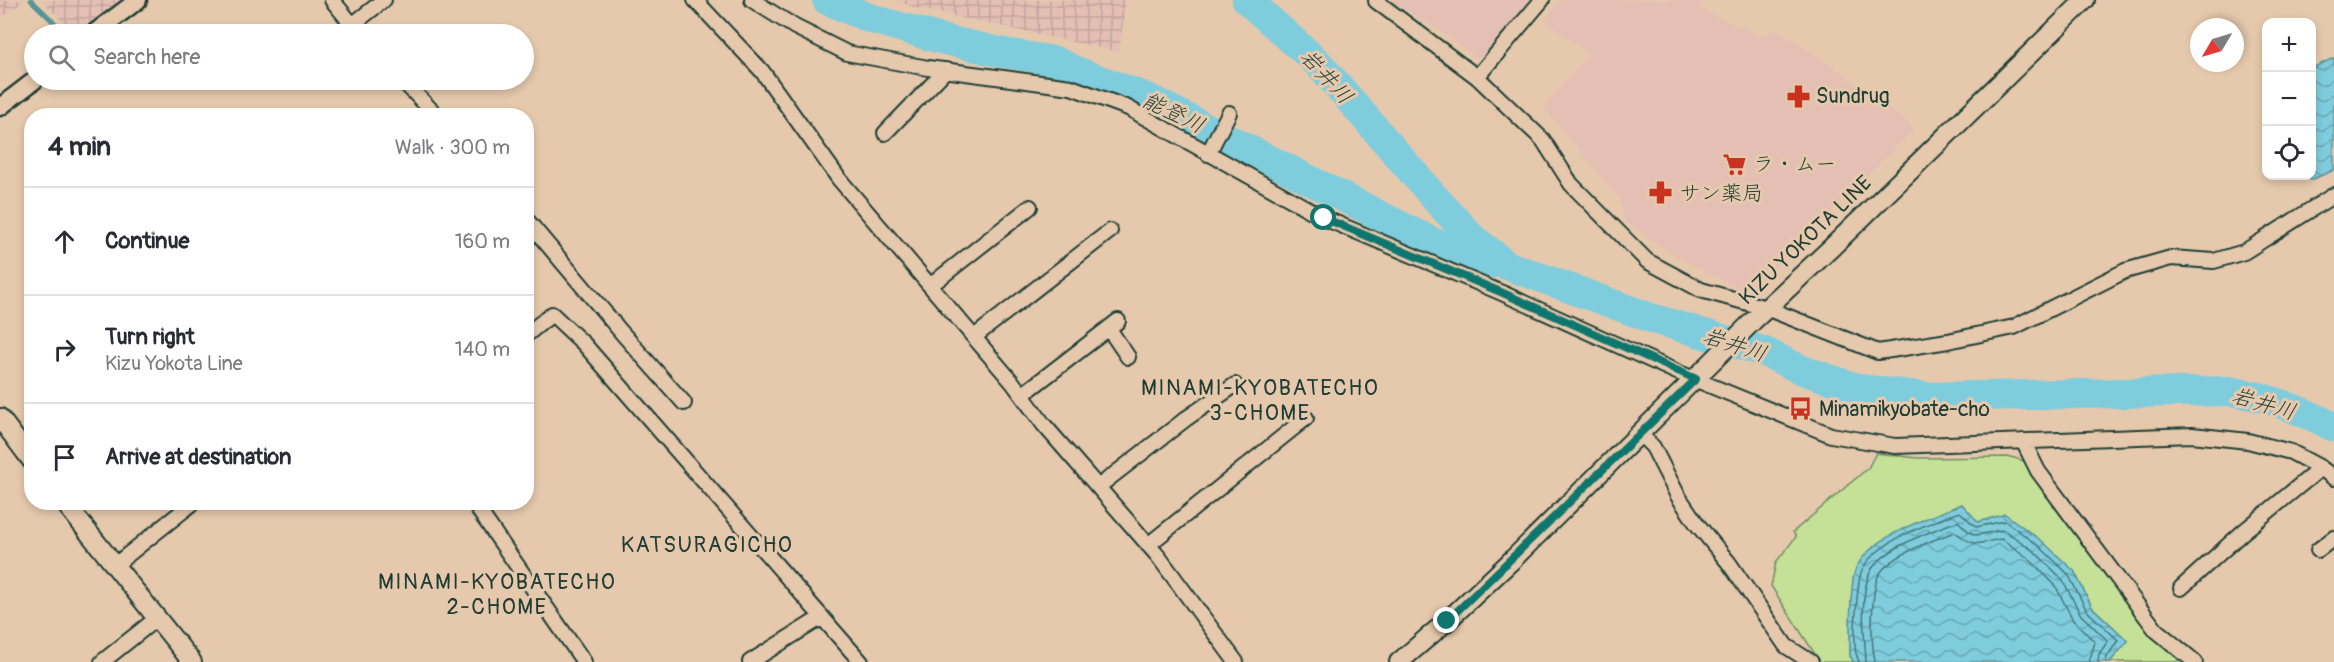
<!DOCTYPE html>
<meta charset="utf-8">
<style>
:root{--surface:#fff;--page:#f7f7f7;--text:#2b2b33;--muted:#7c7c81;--line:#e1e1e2}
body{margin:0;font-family:Pangolin,"Klee One",sans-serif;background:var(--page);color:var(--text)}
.controls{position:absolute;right:18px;top:18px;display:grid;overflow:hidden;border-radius:12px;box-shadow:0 3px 9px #0003}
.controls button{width:54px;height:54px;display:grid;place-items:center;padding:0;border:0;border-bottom:2px solid var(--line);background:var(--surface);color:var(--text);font:30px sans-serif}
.compass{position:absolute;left:2190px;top:18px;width:54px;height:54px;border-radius:50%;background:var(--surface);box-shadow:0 3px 9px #0003;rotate:232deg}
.stop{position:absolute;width:18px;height:18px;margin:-14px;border:4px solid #0f766e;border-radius:50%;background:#fff}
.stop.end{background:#0f766e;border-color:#fff;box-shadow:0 2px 6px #0008}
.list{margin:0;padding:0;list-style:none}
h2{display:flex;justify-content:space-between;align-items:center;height:78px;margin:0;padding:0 24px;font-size:26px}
h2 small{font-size:20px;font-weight:400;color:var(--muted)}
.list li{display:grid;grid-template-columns:39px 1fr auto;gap:18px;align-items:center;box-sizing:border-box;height:108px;padding:0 24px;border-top:2px solid var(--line)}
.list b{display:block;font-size:22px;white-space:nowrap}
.list p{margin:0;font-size:20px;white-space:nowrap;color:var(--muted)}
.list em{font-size:20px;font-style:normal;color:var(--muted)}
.icon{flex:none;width:33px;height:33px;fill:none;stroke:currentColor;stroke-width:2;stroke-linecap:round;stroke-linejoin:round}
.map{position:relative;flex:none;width:2334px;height:662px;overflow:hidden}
.search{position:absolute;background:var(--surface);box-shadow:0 3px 9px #0003;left:24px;top:24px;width:510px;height:66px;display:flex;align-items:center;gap:15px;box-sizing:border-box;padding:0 21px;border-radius:33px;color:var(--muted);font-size:22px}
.panel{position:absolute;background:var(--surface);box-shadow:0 3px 9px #0003;left:24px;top:108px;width:510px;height:402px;border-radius:24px}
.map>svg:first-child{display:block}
.built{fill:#e3bfb4}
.industrial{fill:url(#industrial-grid)}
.green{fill:#c5e097;stroke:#728e66;stroke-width:1.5}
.water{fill:url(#water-waves);stroke:#599399;stroke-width:1.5}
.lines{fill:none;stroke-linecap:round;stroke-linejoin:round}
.shore{stroke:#457678;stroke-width:1.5}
.stream{stroke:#599399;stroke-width:5}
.river{stroke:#7fccdd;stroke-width:30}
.minor-casing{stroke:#1f3d34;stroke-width:18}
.tertiary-casing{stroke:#1f3d34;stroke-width:21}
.secondary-casing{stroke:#1f3d34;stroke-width:22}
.minor{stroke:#e6c9ad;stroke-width:14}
.tertiary{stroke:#e6c9ad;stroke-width:16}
.secondary{stroke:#e6c9ad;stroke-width:18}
.route{stroke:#0f766e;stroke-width:8}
.labels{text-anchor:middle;stroke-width:6;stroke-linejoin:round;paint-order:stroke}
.poi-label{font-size:21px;fill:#1f3d34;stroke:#e6c9ad;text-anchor:start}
.street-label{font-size:21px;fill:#1f3d34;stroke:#e6c9ad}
.water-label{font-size:22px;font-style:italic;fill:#24443c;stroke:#e6c9ad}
.neighbourhood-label{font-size:22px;letter-spacing:1.5px;fill:#1f3d34;stroke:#e6c9ad}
</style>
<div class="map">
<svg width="2334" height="662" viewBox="0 0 2334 662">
<defs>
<pattern id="industrial-grid" width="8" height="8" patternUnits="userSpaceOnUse" patternTransform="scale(1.5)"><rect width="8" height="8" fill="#e3bfb4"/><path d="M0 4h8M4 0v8" fill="none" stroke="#c2a59b"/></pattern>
<pattern id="water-waves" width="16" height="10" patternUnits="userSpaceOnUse" patternTransform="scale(1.5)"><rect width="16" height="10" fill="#7fccdd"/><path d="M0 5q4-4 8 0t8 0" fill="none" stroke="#67a7b4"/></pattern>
</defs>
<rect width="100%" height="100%" fill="#e6c9ad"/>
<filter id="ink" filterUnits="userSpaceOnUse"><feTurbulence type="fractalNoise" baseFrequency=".0167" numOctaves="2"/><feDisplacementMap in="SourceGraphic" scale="12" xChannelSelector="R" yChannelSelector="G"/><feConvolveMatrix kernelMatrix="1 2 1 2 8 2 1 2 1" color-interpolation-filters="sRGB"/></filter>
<g filter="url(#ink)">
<path class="built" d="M 1386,0 L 1531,0 L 1483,57 L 1474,57 L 1449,37 L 1397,5 Z
M 1561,0 L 1698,0 L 1702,10 L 1762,37 L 1776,29 L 1831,65 L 1915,128 L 1749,294 L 1682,260 L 1624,221 L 1620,199 L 1544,107 L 1589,54 L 1544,20 Z"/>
<path class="industrial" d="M 0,0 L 25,0 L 0,19 Z
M 42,0 L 125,0 L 78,34 L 74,34 Z
M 894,0 L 1126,0 L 1119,52 L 916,8 Z"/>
<path class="green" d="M 1876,453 L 1917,458 L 2011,457 L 2027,462 L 2183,656 L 2176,662 L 2110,662 L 2127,640 L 2092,607 L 2074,571 L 1856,568 L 1851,602 L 1850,656 L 1854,662 L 1820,662 L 1771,586 L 1776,562 L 1796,537 L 1793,532 L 1868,468 Z"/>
<path class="water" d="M 2334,58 L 2334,170 L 2311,180 L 2308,176 L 2312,176 L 2312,68 Z
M 1962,504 L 1978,522 L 2005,514 L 2042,541 L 2074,571 L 2092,607 L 2128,641 L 2110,662 L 1854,662 L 1850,656 C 1850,636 1849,584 1856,568 C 1871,536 1931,517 1962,504 Z"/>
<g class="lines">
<path class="shore" d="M 1859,662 C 1858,659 1857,656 1856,653 C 1853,642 1857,581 1862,570 C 1875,542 1932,522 1960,512 L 1976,527 L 2005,521 L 2039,546 L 2068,574 L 2087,611 L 2118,640 L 2107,657 L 2106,662
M 1866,662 C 1865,635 1859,602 1869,575 C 1877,550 1934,530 1958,521 L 1969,532 L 1976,535 L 2004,530 L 2034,551 L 2062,579 L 2081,615 L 2108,641 L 2099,654 L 2098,662
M 1875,662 C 1875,657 1873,653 1873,648 C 1871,631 1872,595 1877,579 C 1884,558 1935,539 1955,532 C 1979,550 1976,542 2002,539 L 2028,558 L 2055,585 L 2073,620 L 2095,642 L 2089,662"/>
<path class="stream" d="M 31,0 L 66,34"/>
<path class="river" d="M 827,0 L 869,18 L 941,39 L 1004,53 L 1055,61 L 1071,69 L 1147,98 L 1432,242 L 1464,255 L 1494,263
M 1247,0 L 1318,63 L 1434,197 L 1471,237 L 1506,265 L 1654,319 L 1765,352 L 1802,370 L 1860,389 L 1926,397 L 2229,391 C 2266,396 2301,410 2334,427"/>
<defs>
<path id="minor" d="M 332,0 L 360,34
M 695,0 L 762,71 L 839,179 L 1013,383 L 1044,425 L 1158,556 L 1236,662
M 752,0 L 795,27 L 847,53 L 928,68 L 1071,87 L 1128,108 L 1324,218 L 1502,293 L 1677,372 L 1831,435 L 1895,446 L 2192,435 L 2248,441 L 2291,452 L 2321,468 L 2334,478
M 1376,1 L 1477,77 L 1543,140 L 1571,184 L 1647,261 L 1701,290 L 1766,308 L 1878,352 L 1948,341 L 2014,327 L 2125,271 L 2171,258 L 2214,261 L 2244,252 L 2334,195
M 352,25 L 384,0
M 1477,77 L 1542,0
M 402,80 L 437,116
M 885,133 L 946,70
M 1208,154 L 1229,113
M 526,219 L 622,333 L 684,403
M 931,285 L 1030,207
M 1109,329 L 1128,357
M 526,335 L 552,314 L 584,344 L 861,662
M 974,337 L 1110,231
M 1022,395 L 1118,321
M 1640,434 L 1653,447 L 1678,496 L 1697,524 L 1729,563 L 1786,646 L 1811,662
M 2023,441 L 2038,471 L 2156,630 L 2195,662
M 1098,487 L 1187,418 L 1235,385
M 473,502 L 584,662
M 1148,545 L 1306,418
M 2318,550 L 2334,538
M 115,565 L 194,502
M 2181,588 L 2243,532 L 2321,468
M 102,662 L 157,618
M 750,662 L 822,617"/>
<path id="tertiary" d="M 93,34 L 138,0
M 0,107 L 35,80"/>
<path id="secondary" d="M 0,418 L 32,461
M 64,502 L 192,662
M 1399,662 L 1447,621 L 1510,562 L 1753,321 L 1831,248 L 2085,0"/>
</defs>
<use href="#minor" class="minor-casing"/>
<use href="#tertiary" class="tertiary-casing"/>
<use href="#secondary" class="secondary-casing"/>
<use href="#minor" class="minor"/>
<use href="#tertiary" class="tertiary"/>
<use href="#secondary" class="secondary"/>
</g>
</g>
<g class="lines" filter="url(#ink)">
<path class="route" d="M 1324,218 L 1503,293 L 1696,379 L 1447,621"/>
</g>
<defs>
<symbol id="pharmacy-bare" viewBox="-9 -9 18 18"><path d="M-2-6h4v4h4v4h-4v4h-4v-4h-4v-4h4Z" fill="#c8321e" stroke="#e6c9ad" stroke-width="2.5" paint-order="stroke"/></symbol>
<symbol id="supermarket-bare" viewBox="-9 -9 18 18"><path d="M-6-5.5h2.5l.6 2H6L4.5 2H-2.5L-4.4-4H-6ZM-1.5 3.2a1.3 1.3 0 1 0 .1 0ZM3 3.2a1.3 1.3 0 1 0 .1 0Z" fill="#c8321e" stroke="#e6c9ad" stroke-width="2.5" paint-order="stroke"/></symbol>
<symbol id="bus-bare" viewBox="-9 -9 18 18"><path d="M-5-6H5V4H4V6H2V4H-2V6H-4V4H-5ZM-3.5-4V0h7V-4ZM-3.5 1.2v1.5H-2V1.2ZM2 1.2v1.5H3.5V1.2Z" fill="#c8321e" stroke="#e6c9ad" stroke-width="2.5" paint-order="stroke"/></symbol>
</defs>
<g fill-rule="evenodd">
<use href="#pharmacy-bare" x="1782" y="80" width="33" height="33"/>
<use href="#supermarket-bare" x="1718" y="148" width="33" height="33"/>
<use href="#pharmacy-bare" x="1644" y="176" width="33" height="33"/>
<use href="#bus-bare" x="1784" y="392" width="33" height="33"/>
</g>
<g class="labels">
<g class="poi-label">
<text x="1816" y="103">Sundrug</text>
<text x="1753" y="171">ラ・ムー</text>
<text x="1679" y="200">サン薬局</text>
<text x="1819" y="416">Minamikyobate-cho</text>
</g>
<g class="street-label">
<text transform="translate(1805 240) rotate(-44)" y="7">KIZU YOKOTA LINE</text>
</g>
<g class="water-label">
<text transform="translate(1327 76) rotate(47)" y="8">岩井川</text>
<text transform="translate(1174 112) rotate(26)" y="8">能登川</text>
<text transform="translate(1735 344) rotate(18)" y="8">岩井川</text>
<text transform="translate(2264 403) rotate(16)" y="8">岩井川</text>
</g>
<g class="neighbourhood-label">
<text x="1260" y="395">MINAMI-KYOBATECHO<tspan x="1260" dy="25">3-CHOME</tspan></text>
<text x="707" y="552">KATSURAGICHO</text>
<text x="497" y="589">MINAMI-KYOBATECHO<tspan x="497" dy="25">2-CHOME</tspan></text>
</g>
</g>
</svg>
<div class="controls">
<button>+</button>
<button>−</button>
<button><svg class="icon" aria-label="locate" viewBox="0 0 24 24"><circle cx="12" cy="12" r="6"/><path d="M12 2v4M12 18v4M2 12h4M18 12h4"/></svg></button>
</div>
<svg class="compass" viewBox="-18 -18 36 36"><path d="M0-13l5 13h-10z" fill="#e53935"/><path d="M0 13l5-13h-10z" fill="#7c7c81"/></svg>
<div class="stop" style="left:1324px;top:218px"></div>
<div class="stop end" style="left:1447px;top:621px"></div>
<div class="search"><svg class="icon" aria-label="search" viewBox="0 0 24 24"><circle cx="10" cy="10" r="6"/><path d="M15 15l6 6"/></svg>Search here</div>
<section class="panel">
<h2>4 min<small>Walk · 300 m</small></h2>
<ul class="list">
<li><svg class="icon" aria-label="ahead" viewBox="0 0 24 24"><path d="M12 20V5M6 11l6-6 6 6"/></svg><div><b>Continue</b></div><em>160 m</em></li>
<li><svg class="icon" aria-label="right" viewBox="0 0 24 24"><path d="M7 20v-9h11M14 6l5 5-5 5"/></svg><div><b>Turn right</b><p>Kizu Yokota Line</p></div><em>140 m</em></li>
<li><svg class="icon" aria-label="arrive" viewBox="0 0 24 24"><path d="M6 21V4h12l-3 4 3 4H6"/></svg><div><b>Arrive at destination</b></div></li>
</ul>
</section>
</div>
